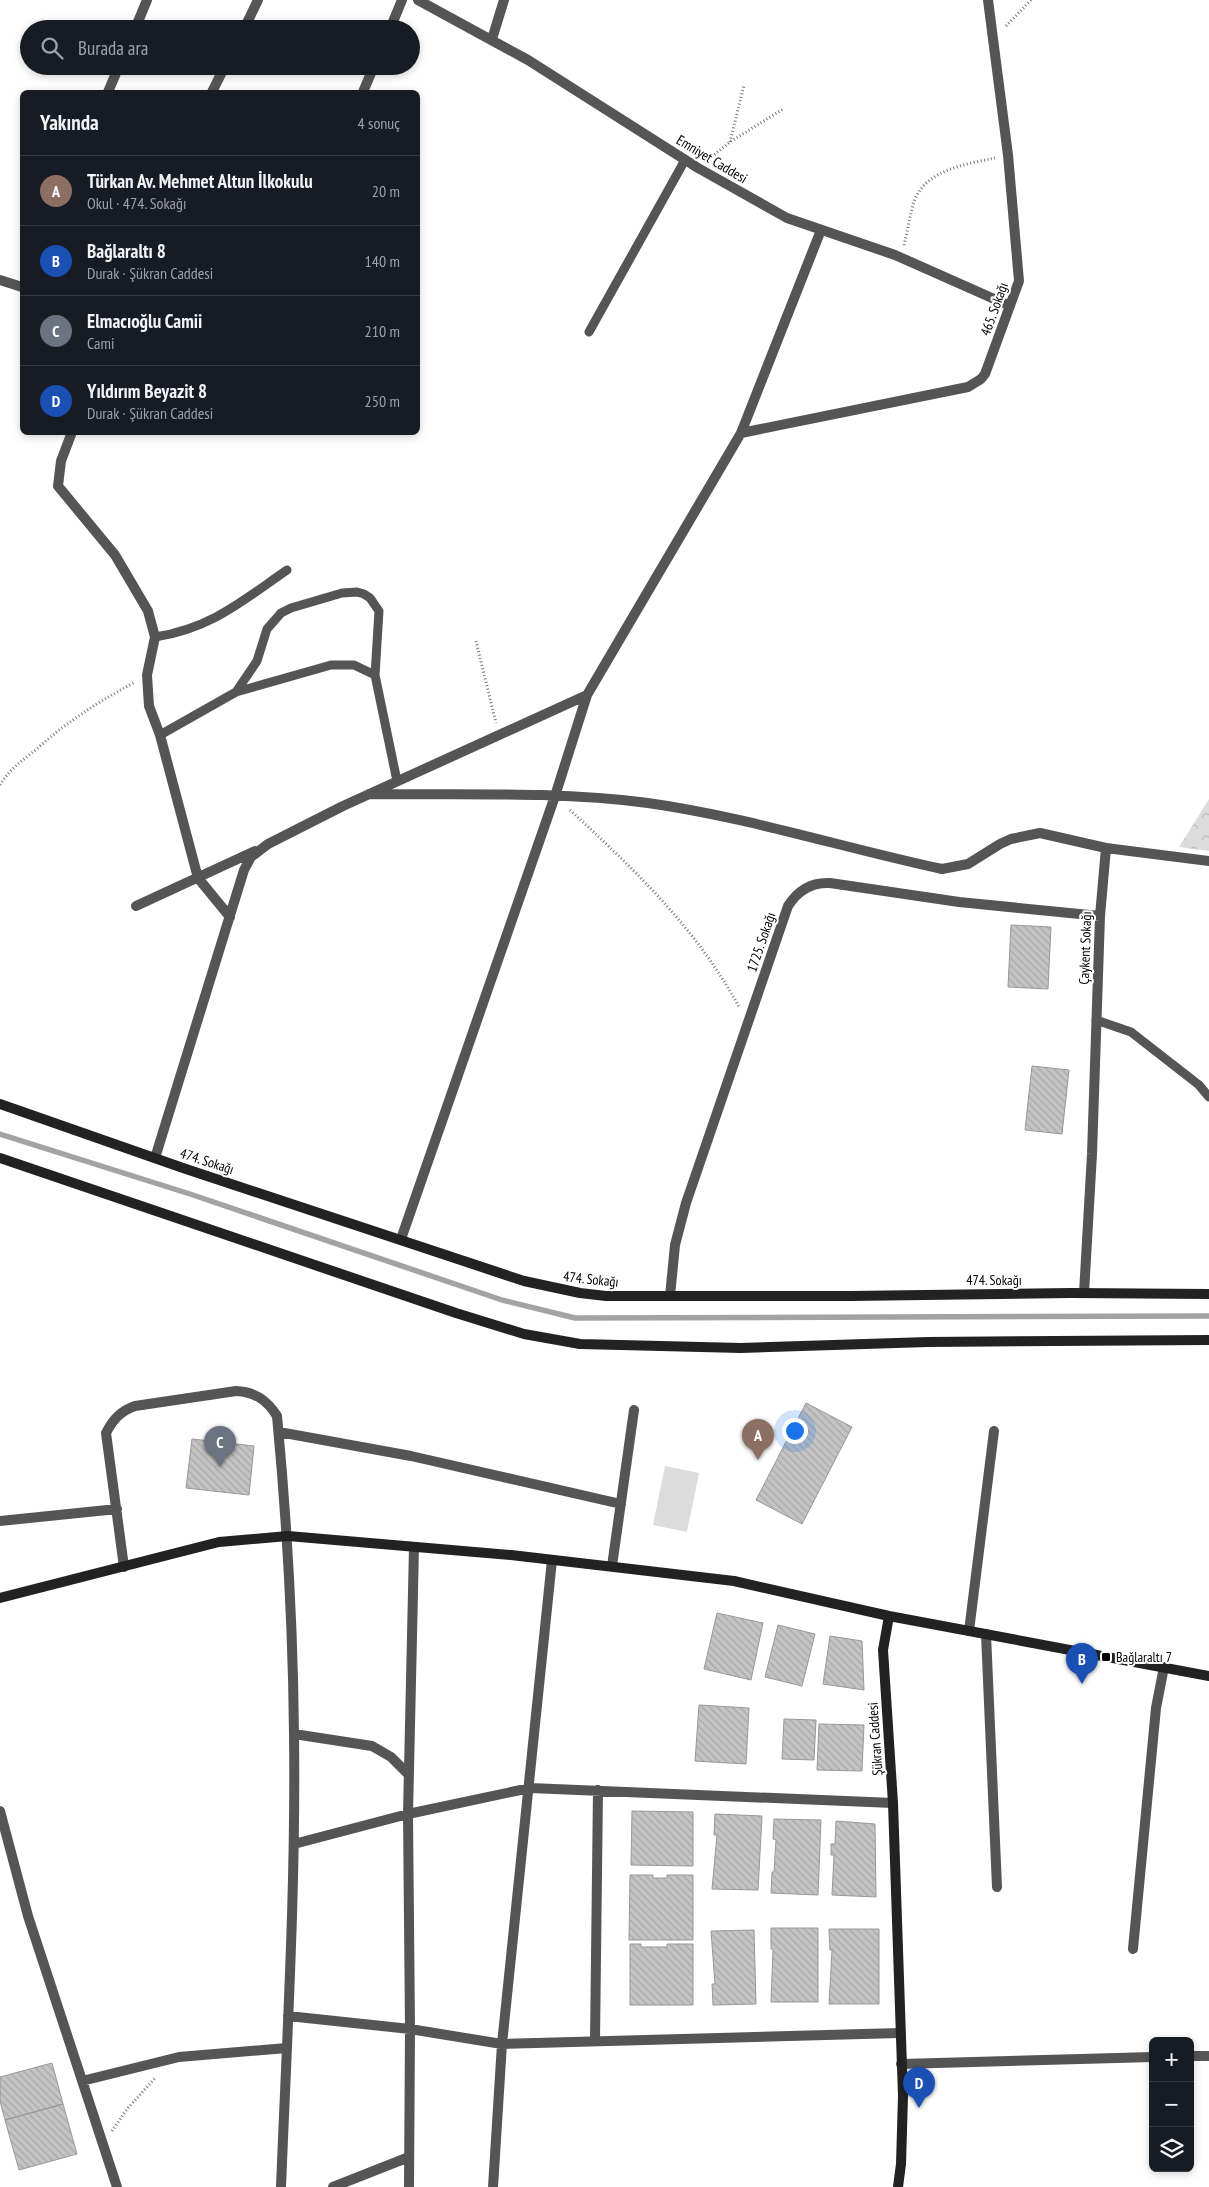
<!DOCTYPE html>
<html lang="tr">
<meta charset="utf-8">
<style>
:root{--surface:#171b24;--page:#20242c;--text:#f1f3f6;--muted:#9ea1a6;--line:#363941;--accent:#b45309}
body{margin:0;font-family:"PT Sans Narrow",sans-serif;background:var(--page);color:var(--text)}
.controls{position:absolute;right:15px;bottom:15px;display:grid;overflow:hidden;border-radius:8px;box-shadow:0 2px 8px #0003}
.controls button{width:45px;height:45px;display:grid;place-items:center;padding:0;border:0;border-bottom:1px solid var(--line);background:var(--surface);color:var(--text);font:25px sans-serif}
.you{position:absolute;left:794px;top:1430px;width:18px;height:18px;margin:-12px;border:4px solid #fff;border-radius:50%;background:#1a73e8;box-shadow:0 0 0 8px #1a73e833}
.badge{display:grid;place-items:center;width:32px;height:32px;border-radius:50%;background:var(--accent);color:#fff;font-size:16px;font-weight:700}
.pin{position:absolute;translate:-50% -41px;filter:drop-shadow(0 1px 2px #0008)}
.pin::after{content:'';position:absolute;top:26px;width:18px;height:15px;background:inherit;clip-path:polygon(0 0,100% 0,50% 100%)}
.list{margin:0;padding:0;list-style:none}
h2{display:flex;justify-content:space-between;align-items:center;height:65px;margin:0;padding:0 20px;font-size:21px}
h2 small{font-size:16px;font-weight:400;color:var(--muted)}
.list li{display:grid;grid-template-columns:32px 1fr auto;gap:15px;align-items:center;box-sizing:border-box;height:70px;padding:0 20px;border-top:1px solid var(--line)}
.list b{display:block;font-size:19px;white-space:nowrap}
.list p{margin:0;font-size:16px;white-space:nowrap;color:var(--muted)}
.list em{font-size:16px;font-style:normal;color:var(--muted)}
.icon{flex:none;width:28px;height:28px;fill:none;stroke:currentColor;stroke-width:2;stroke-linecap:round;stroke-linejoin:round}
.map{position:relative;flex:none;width:1209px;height:2187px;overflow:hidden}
.search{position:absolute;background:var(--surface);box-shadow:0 2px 8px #0003;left:20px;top:20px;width:400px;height:55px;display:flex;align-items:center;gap:12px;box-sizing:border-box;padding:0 18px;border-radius:28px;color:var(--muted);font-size:19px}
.panel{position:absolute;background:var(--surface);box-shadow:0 2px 8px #0003;left:20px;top:90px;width:400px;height:345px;border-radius:8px}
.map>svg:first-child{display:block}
.forest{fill:url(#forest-crowns)}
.garden{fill:#dcdcdc}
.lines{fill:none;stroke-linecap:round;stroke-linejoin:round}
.stream{stroke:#a3a3a3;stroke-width:5.5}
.building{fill:url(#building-back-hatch);stroke:#999}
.path{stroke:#777;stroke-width:3;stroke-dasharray:1 2.5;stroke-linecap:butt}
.lane{stroke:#555;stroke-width:9}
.street{stroke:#555;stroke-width:10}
.secondary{stroke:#222;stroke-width:10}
.poi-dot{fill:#000;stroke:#fff;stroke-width:2}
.labels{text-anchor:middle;stroke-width:4;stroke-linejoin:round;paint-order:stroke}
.street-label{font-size:14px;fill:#000;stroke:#fff}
.poi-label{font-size:14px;fill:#000;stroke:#fff;text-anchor:start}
</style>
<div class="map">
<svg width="1209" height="2187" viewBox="0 0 1209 2187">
<defs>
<pattern id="forest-crowns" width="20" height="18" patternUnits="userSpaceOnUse" patternTransform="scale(1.25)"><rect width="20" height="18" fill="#dcdcdc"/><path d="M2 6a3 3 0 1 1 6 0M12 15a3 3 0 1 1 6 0" fill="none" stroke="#bbb"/></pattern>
<pattern id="building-back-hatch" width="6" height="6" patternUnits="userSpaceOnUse" patternTransform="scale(1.25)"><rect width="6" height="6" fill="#c4c4c4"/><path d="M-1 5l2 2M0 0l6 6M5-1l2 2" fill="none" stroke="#a7a7a7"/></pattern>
</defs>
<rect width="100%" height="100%" fill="#fff"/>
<path class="forest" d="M 1209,799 L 1209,851 L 1179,847 Z"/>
<path class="garden" d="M 665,1466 L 699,1473 L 687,1532 L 653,1525 Z"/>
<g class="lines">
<path class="stream" d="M 0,1134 L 190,1194 L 502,1300 L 575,1318 L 1209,1316"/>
</g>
<path class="building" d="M 1011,925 L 1051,927 L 1048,989 L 1008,987 Z
M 1032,1066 L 1069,1070 L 1062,1134 L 1025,1130 Z
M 806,1403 L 852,1427 L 802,1524 L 756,1500 Z
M 192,1439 L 254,1446 L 249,1495 L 186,1488 Z
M 717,1613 L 763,1623 L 751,1680 L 704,1669 Z
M 778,1625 L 815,1634 L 802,1686 L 765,1677 Z
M 830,1636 L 862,1641 L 864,1690 L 823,1684 Z
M 699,1705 L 749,1708 L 746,1764 L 695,1761 Z
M 784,1719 L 816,1720 L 814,1760 L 782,1759 Z
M 819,1724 L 864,1725 L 862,1771 L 817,1770 Z
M 632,1811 L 693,1812 L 693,1866 L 631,1865 Z
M 715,1814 L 762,1816 L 758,1890 L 712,1889 L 717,1835 L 714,1835 Z
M 774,1819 L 821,1820 L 818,1895 L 771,1893 L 772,1872 L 774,1872 L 776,1840 L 773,1839 Z
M 836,1821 L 875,1824 L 876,1897 L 832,1895 L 834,1855 L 831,1855 L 831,1844 L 835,1844 Z
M 630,1875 L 653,1875 L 653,1878 L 667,1878 L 667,1875 L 693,1875 L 693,1940 L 629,1940 Z
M 771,1928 L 818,1928 L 818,2002 L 771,2002 L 773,1949 L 771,1949 Z
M 829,1929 L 879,1929 L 879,2004 L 829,2004 L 832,1950 L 830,1950 Z
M 754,1930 L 756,2004 L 713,2005 L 712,1984 L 715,1984 L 711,1931 Z
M 630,1944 L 641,1944 L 641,1947 L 667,1947 L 667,1944 L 693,1944 L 693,2005 L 630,2005 Z
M 52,2063 L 63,2104 L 5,2120 L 0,2101 L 0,2077 Z
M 63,2104 L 77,2154 L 19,2170 L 5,2120 Z"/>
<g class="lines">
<path class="path" d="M 1006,26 L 1031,0
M 730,142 L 744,85
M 709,159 L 730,142 L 783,109
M 904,245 C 908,230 910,213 915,199 C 928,169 967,164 995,158
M 476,641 L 496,723
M 0,785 C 10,768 25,759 39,747 C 69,720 100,701 135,682
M 570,810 C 634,869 697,929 739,1007
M 112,2131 L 128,2108 L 156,2077"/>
<path class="lane" d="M 589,332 L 685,160
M 155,637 C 212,628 242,601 287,570
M 236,692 L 257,661 L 267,629 L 281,613 L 291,608 L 342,593 L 357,592 L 364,594 L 370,598 L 379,611 L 375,675 L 397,781
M 160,735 L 236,692 L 331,665 L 354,665 L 375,675
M 1096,1020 L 1131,1032 L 1199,1085 L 1209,1097"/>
<path class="street" d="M 418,0 L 528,60 L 698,168 L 787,218 L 895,255 L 1010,306
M 135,29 L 147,0
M 244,29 L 258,0
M 390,29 L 402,0
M 492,39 L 504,0
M 108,92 L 119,66
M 212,92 L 225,66
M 363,92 L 374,66
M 0,280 L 22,287
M 72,432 L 61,461 L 58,486 L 115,555 L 148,611 L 155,637 L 147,675 L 149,706 L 160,735 L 198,878 L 230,917
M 741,433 L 968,387 L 981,379 L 985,374 L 1019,281 L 1008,155 L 988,0
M 369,794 C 461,795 556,791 648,803 C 747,817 844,848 942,869 L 968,864 L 1000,844 L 1011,839 L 1040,833 L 1106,848
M 136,906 L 255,851
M 155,1158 L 244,870 L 251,857 L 268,844 L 343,806 L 587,695
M 401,1239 L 555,796 L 587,695 L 741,433 L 821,230
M 1084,1293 L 1092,1154 L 1100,916 L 1106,848 L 1209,861
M 670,1296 L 675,1245 L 686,1203 L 788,906 C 798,890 811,882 830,883 L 959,902 L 1100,916
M 279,1432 L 411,1456 L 621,1504
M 0,1521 L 117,1509
M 612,1566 L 634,1410
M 124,1567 L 106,1433 C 113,1419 121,1411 135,1406 L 236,1391 C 255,1392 267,1400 277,1416 C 287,1522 293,1627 294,1734 C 296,1885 287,2036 281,2187
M 969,1631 L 994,1431
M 986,1634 L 997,1887
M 294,1734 L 372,1746 L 391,1757 L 409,1775
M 0,1811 L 28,1916 L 117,2187
M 294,1844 L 408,1814 L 530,1788 L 893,1803
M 1133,1949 L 1156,1708 L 1164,1667
M 288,2016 L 410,2029 L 502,2044 L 900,2033
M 595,2041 L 598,1790
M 1190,2056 L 1209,2056
M 901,2064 L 1153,2057
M 82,2081 L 179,2057 L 287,2048
M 333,2187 L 409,2157
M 409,2187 L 410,2029 L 408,1814 L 414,1547
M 493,2187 L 502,2044 L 552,1560"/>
<path class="secondary" d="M 0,1104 L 183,1168 L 524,1281 L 580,1293 L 606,1296 L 851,1296 L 1071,1293 L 1209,1294
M 0,1158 L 456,1313 L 524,1334 L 580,1344 L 741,1348 L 928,1342 L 1209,1340
M 0,1598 L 219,1542 L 288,1536 L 511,1555 L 734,1581 L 889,1616 L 1209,1676
M 889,1616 L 883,1650 L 893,1803 L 903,2096 L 901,2164 L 898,2187"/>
</g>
<rect class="poi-dot" x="1101" y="1652" width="10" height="10" rx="2.5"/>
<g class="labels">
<g class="street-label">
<text transform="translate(712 159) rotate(31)" y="5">Emniyet Caddesi</text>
<text transform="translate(994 309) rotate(-70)" y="5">465. Sokağı</text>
<text transform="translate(761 942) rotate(-71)" y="5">1725. Sokağı</text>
<text transform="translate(1085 948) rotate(-88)" y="5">Çaykent Sokağı</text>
<text transform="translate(207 1161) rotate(18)" y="5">474. Sokağı</text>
<text transform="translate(591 1279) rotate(6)" y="5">474. Sokağı</text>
<text x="994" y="1285">474. Sokağı</text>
<text transform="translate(875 1739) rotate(-94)" y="5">Şükran Caddesi</text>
</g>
<g class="poi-label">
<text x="1116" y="1662">Bağlaraltı 7</text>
</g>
</g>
</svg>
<div class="controls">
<button>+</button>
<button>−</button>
<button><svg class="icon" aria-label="layers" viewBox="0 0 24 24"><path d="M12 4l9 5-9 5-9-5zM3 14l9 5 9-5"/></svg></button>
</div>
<div class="you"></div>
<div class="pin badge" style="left:758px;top:1460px;background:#8d6e63">A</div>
<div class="pin badge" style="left:1082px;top:1684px;background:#1a4fb4">B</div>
<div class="pin badge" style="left:220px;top:1467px;background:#6b7280">C</div>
<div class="pin badge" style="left:919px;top:2108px;background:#1a4fb4">D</div>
<div class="search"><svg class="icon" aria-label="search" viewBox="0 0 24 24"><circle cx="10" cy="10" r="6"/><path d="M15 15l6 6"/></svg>Burada ara</div>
<section class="panel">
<h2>Yakında<small>4 sonuç</small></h2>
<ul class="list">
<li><span class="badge" style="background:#8d6e63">A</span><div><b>Türkan Av. Mehmet Altun İlkokulu</b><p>Okul · 474. Sokağı</p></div><em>20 m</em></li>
<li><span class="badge" style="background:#1a4fb4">B</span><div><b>Bağlaraltı 8</b><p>Durak · Şükran Caddesi</p></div><em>140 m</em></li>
<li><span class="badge" style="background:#6b7280">C</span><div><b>Elmacıoğlu Camii</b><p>Cami</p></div><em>210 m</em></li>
<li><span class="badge" style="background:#1a4fb4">D</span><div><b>Yıldırım Beyazit 8</b><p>Durak · Şükran Caddesi</p></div><em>250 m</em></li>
</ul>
</section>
</div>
